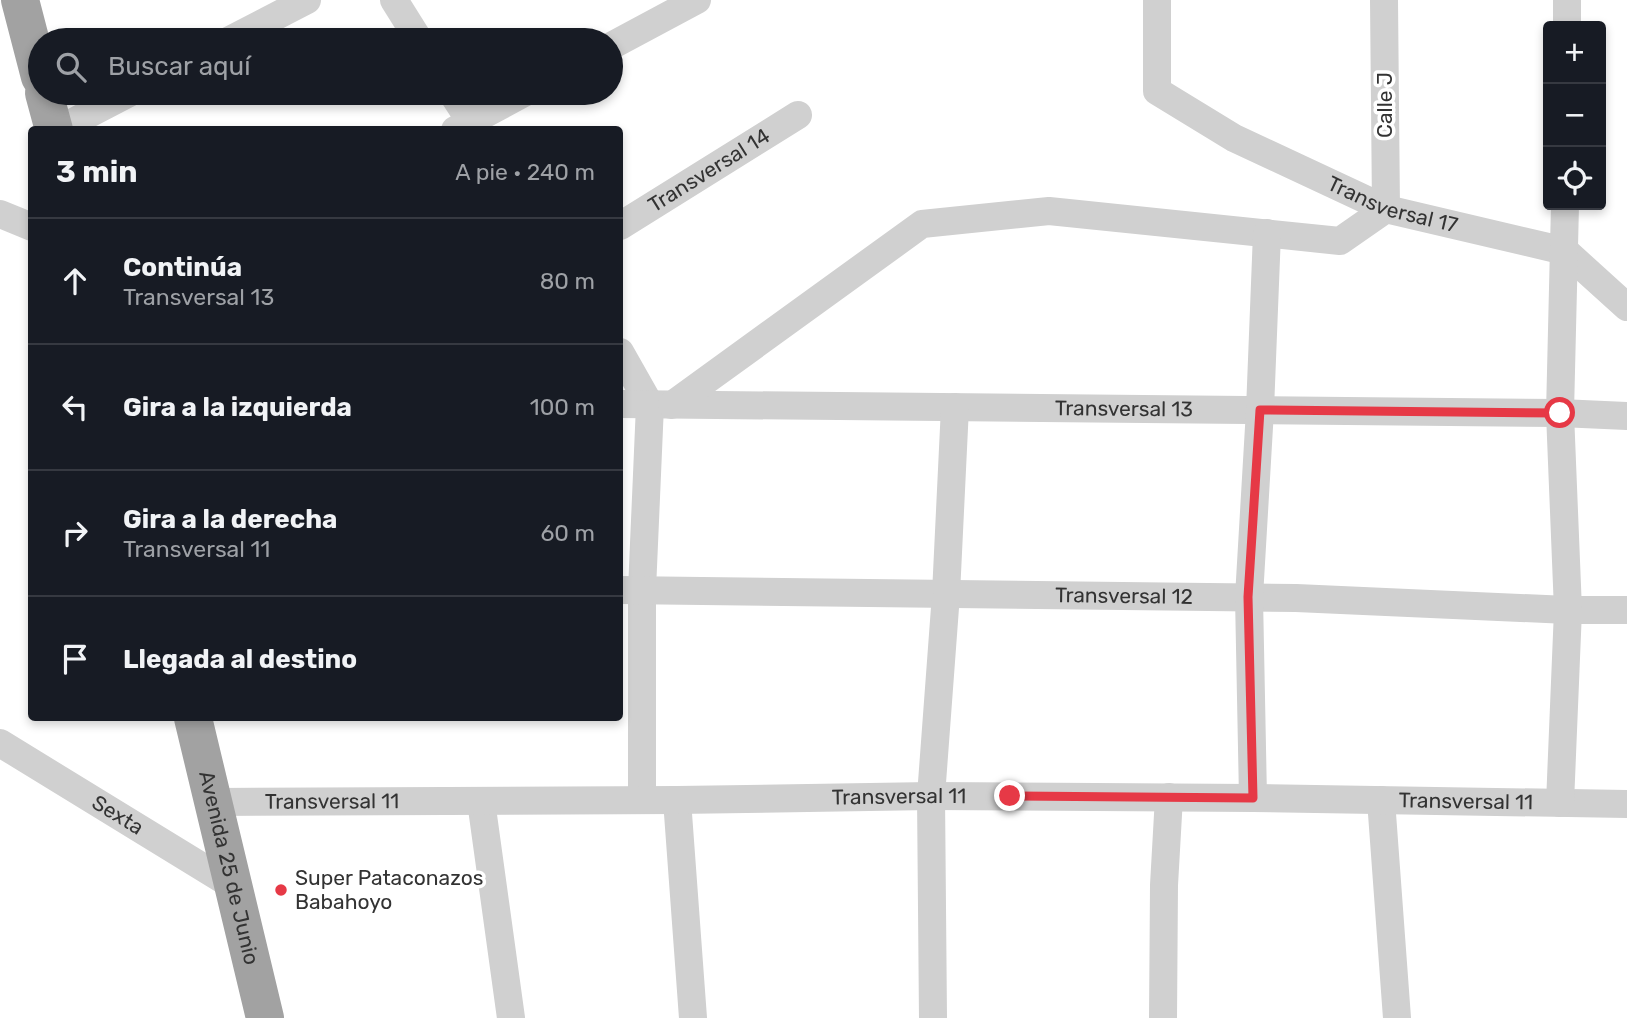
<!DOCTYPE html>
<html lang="es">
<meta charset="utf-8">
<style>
:root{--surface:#171b24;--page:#242831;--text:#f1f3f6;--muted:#9ea1a6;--line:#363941}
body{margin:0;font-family:Rubik,sans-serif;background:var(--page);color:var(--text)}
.controls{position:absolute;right:21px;top:21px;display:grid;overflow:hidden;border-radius:7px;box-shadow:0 4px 10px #0003}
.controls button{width:63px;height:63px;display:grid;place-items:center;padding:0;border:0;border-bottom:2px solid var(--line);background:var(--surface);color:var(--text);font:35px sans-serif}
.stop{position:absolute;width:21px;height:21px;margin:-16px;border:5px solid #e63946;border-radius:50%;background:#fff}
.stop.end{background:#e63946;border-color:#fff;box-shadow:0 2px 7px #0008}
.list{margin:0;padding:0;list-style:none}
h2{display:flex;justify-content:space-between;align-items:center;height:91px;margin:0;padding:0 28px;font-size:30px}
h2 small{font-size:23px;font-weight:400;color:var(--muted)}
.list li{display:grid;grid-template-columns:46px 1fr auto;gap:21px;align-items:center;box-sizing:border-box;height:126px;padding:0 28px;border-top:2px solid var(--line)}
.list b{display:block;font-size:26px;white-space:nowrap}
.list p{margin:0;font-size:23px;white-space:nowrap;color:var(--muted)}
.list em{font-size:23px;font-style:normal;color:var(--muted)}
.icon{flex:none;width:38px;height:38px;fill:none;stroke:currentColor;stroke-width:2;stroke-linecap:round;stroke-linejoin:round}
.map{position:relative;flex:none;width:1627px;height:1018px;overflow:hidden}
.search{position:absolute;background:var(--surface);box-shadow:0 4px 10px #0003;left:28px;top:28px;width:595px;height:77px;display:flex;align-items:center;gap:18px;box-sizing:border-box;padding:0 24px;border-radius:38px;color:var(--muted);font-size:26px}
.panel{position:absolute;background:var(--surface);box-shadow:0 4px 10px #0003;left:28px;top:126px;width:595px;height:595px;border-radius:7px}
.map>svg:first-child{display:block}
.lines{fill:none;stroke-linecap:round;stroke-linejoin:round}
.minor{stroke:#d0d0d0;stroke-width:28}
.trunk{stroke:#a2a2a2;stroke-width:38}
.route{stroke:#e63946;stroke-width:9}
.poi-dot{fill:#e63946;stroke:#fff;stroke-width:2.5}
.labels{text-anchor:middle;stroke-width:7;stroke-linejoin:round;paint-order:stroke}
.street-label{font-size:21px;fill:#333;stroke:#fff}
.poi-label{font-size:21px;fill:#333;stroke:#fff;text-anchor:start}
</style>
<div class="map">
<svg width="1627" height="1018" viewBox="0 0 1627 1018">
<rect width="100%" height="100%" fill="#fff"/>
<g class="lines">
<g class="minor">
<path d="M 394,0 L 419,40"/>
<path id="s1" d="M 1157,0 L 1157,91 L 1234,138 L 1386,209 L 1565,251 L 1627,307"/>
<path d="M 1567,26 L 1567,0"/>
<path d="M 230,40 L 307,0"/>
<path d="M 611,46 L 697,0"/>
<path d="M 452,93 L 476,130"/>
<path d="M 58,130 L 129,93"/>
<path d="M 455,130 L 524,93"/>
<path d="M 0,214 L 32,227"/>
<path id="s2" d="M 620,226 L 798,115"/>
<path d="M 620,352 L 650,405 L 642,590 L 642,800"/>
<path id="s3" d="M 620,404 L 1560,413 L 1627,416"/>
<path d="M 672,405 L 922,224 L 1049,211 L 1340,241 L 1386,209 L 1384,0"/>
<path id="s4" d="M 620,590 L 1296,598 L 1568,610 L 1627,610"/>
<path id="s5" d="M 0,743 L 235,887"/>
<path d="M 1253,798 L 1249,597 L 1260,410 L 1267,233"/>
<path d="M 677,800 L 693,1018"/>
<path d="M 1381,800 L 1397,1018"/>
<path d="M 481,801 L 511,1018"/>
<path id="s6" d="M 213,802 L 677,800 L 931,796 L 1253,798 L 1627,804"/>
<path d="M 1560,803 L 1568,610 L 1560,413 L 1565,205"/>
<path d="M 933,1018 L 931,796 L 946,594 L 955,407"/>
<path d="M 1163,1018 L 1164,885 L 1169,797"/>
</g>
<g class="trunk">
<path d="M 20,0 L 40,77"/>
<path d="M 44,93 L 54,130"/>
<path id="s7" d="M 193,718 L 265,1018"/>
</g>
</g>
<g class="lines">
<path class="route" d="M 1010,796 L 1253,798 L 1248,597 L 1260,410 L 1560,413"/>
</g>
<circle class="poi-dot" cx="281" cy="890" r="7"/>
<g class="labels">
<g class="street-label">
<text transform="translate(1385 105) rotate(-90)" y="7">Calle J</text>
<text dy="7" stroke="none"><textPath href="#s2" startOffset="105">Transversal 14</textPath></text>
<text dy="7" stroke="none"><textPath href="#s1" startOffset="354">Transversal 17</textPath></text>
<text dy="7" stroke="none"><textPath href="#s3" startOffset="504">Transversal 13</textPath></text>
<text dy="7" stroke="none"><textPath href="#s4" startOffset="504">Transversal 12</textPath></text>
<text dy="7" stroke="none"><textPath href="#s6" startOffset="686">Transversal 11</textPath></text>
<text dy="7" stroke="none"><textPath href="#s6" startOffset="119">Transversal 11</textPath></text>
<text dy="7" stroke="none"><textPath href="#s6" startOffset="1253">Transversal 11</textPath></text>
<text dy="7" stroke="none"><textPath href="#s5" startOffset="138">Sexta</textPath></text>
<text dy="7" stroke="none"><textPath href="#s7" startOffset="154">Avenida 25 de Junio</textPath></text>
</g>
<g class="poi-label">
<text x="295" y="885">Super Pataconazos<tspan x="295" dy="24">Babahoyo</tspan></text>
</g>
</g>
</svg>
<div class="controls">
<button>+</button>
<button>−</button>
<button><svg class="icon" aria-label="locate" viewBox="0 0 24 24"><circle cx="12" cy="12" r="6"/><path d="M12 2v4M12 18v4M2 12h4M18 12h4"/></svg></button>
</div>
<div class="stop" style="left:1560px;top:413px"></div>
<div class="stop end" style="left:1010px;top:796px"></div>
<div class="search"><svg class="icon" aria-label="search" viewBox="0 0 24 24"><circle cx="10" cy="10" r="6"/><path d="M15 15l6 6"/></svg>Buscar aquí</div>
<section class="panel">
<h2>3 min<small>A pie · 240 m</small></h2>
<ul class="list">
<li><svg class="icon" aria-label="ahead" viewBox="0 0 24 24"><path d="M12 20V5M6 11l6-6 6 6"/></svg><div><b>Continúa</b><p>Transversal 13</p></div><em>80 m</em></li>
<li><svg class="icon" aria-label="left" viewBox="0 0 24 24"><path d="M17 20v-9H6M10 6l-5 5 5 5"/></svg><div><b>Gira a la izquierda</b></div><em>100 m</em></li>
<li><svg class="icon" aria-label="right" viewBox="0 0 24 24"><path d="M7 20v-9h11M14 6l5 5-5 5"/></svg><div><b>Gira a la derecha</b><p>Transversal 11</p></div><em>60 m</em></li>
<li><svg class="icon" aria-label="arrive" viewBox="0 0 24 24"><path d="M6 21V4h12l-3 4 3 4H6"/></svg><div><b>Llegada al destino</b></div></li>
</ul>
</section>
</div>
